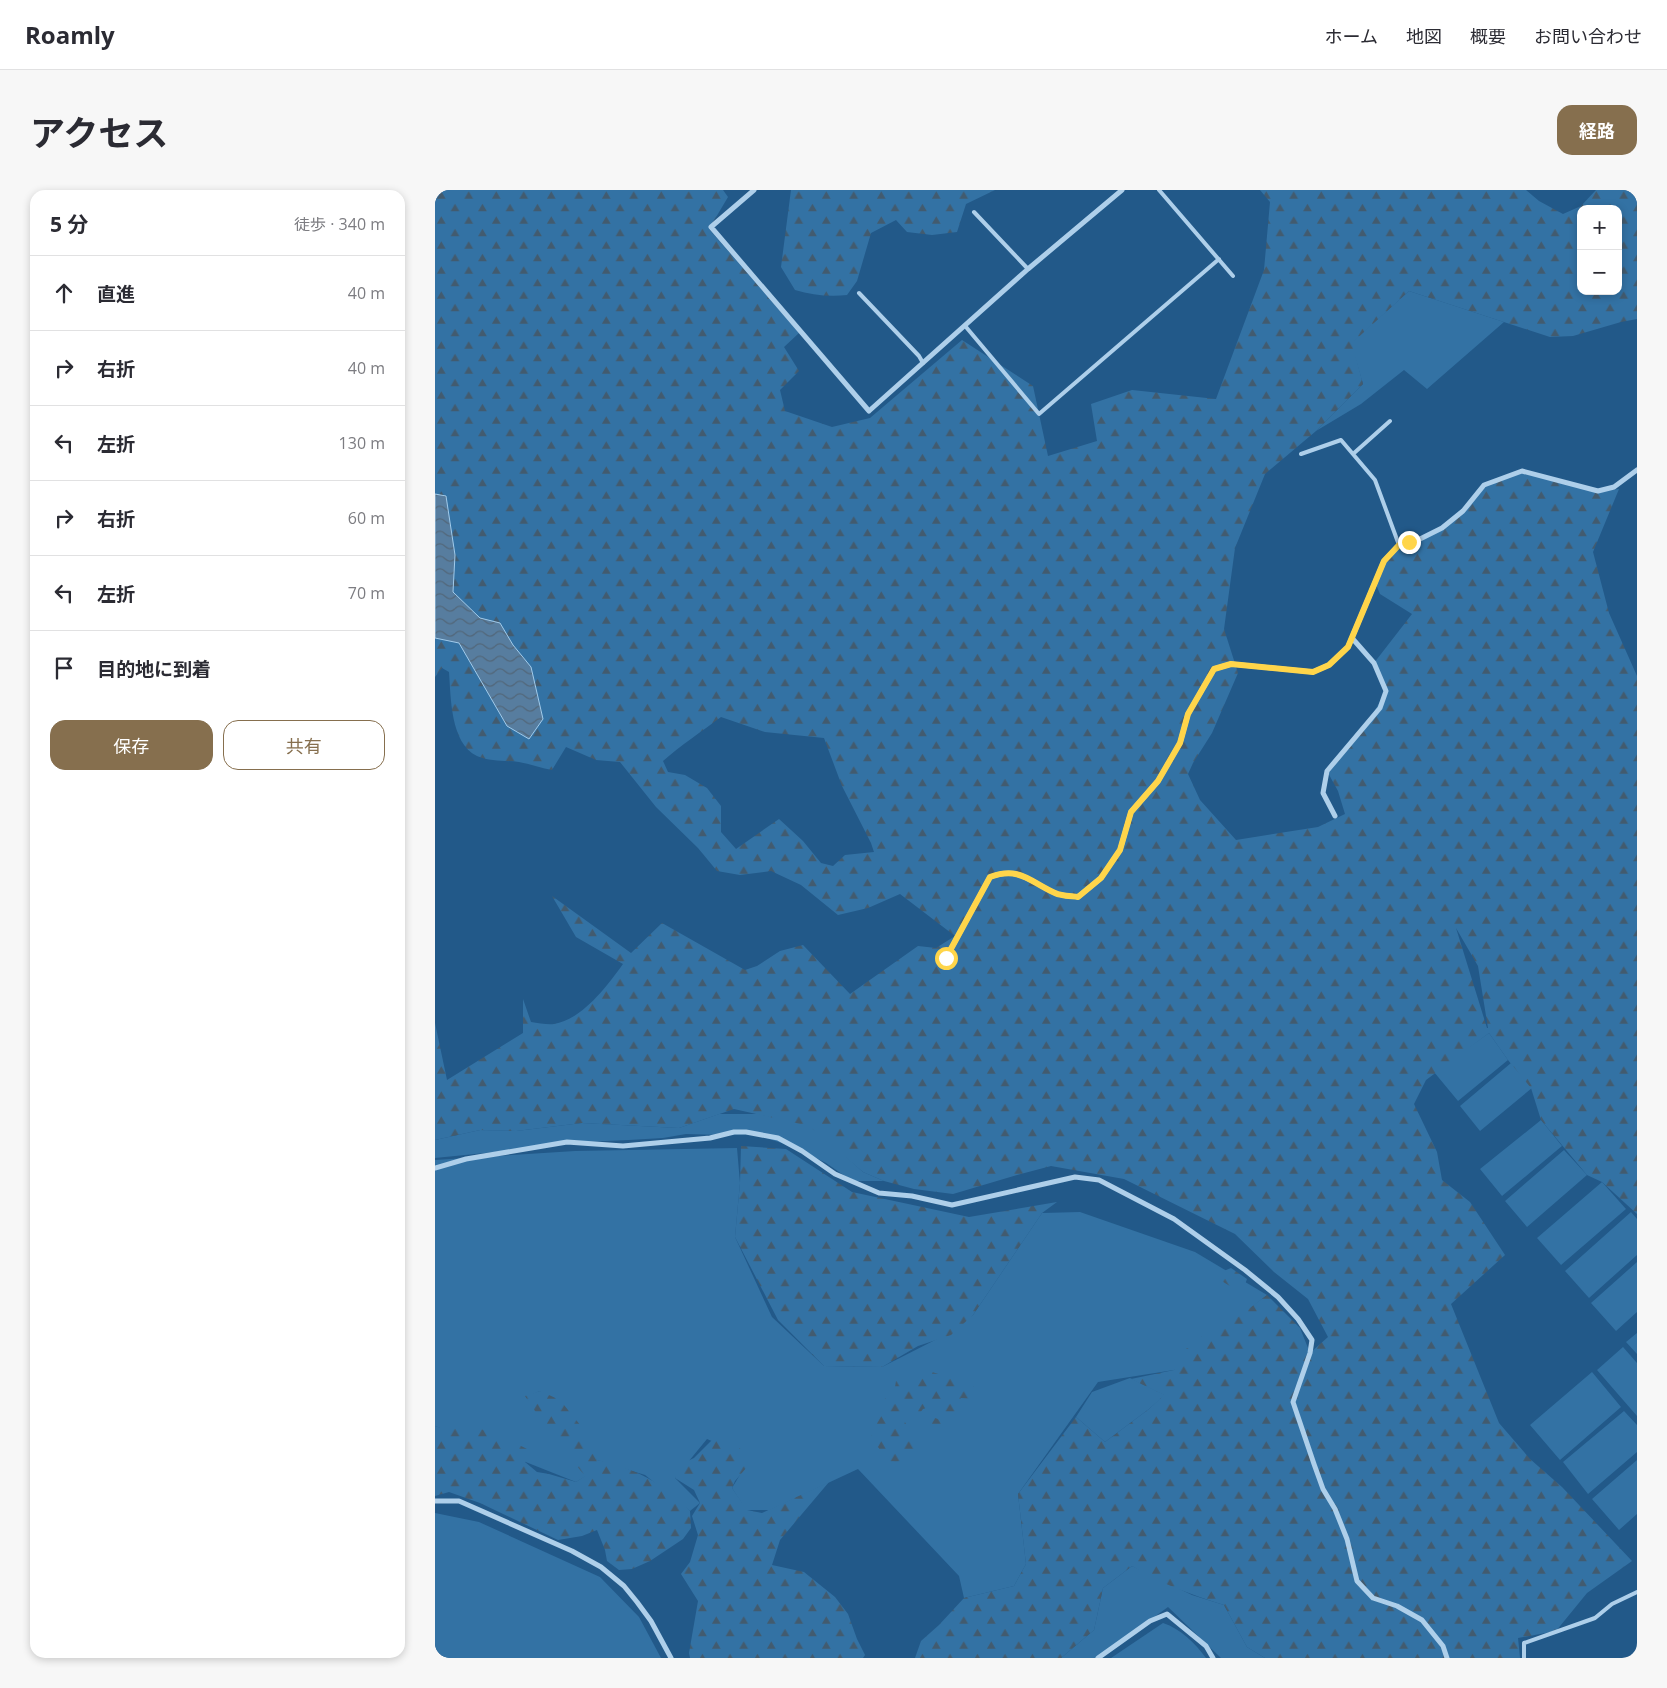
<!DOCTYPE html>
<html lang="ja">
<meta charset="utf-8">
<style>
:root{--surface:#fff;--page:#f7f7f7;--text:#2b2b33;--muted:#7c7c81;--line:#e1e1e2;--accent:#866f4e}
body{margin:0;font-family:"Open Sans","Noto Sans JP",sans-serif;background:var(--page);color:var(--text)}
.controls{position:absolute;right:15px;top:15px;display:grid;overflow:hidden;border-radius:10px;box-shadow:0 2px 8px #0003}
.controls button{width:45px;height:45px;display:grid;place-items:center;padding:0;border:0;border-bottom:1px solid var(--line);background:var(--surface);color:var(--text);font:25px sans-serif}
.stop{position:absolute;width:15px;height:15px;margin:-11px;border:4px solid #ffd54a;border-radius:50%;background:#fff}
.stop.end{background:#ffd54a;border-color:#fff;box-shadow:0 1px 5px #0008}
.list{margin:0;padding:0;list-style:none}
h2{display:flex;justify-content:space-between;align-items:center;height:65px;margin:0;padding:0 20px;font-size:21px}
h2 small{font-size:16px;font-weight:400;color:var(--muted)}
.list li{display:grid;grid-template-columns:32px 1fr auto;gap:15px;align-items:center;box-sizing:border-box;height:75px;padding:0 20px;border-top:1px solid var(--line)}
.list b{display:block;font-size:19px;white-space:nowrap}
.list em{font-size:16px;font-style:normal;color:var(--muted)}
.actions{display:flex;gap:10px;padding:15px 20px}
.actions a{flex:1;padding:11px 0;border:1px solid var(--accent);border-radius:15px;text-align:center;font-size:18px;color:var(--accent)}
.actions .main{background:var(--accent);color:#fff}
.icon{flex:none;width:28px;height:28px;fill:none;stroke:currentColor;stroke-width:2;stroke-linecap:round;stroke-linejoin:round}
.map{position:relative;flex:none;width:1202px;height:1468px;overflow:hidden;border-radius:15px}
header{display:flex;align-items:center;gap:30px;box-sizing:border-box;height:70px;padding:0 25px;background:var(--surface);border-bottom:1px solid var(--line)}
header strong{font-size:24px}
nav{display:flex;gap:28px;margin-inline-start:auto;font-size:18px}
.intro{display:flex;align-items:center;justify-content:space-between;box-sizing:border-box;height:120px;padding:0 30px}
h1{margin:0;font-size:35px}
.button{padding:12px 22px;border-radius:15px;background:var(--accent);color:#fff;font-size:18px;font-weight:700}
main{display:flex;gap:30px;padding:0 30px}
aside{flex:1;background:var(--surface);border-radius:15px;box-shadow:0 2px 8px #0003}
.map>svg:first-child{display:block}
.green{fill:#3372a4}
.forest{fill:url(#forest-firs);fill-rule:evenodd}
.water{fill:url(#water-waves);stroke:#a1cbeb}
.lines{fill:none;stroke-linecap:round;stroke-linejoin:round}
.service{stroke:#aecfea;stroke-width:4}
.minor{stroke:#aecfea;stroke-width:5}
.route{stroke:#ffd54a;stroke-width:6}
</style>
<header>
<strong>Roamly</strong>
<nav><a>ホーム</a><a>地図</a><a>概要</a><a>お問い合わせ</a></nav>
</header>
<div class="intro"><h1>アクセス</h1><a class="button">経路</a></div>
<main>
<aside>
<h2>5 分<small>徒歩 · 340 m</small></h2>
<ul class="list">
<li><svg class="icon" aria-label="ahead" viewBox="0 0 24 24"><path d="M12 20V5M6 11l6-6 6 6"/></svg><div><b>直進</b></div><em>40 m</em></li>
<li><svg class="icon" aria-label="right" viewBox="0 0 24 24"><path d="M7 20v-9h11M14 6l5 5-5 5"/></svg><div><b>右折</b></div><em>40 m</em></li>
<li><svg class="icon" aria-label="left" viewBox="0 0 24 24"><path d="M17 20v-9H6M10 6l-5 5 5 5"/></svg><div><b>左折</b></div><em>130 m</em></li>
<li><svg class="icon" aria-label="right" viewBox="0 0 24 24"><path d="M7 20v-9h11M14 6l5 5-5 5"/></svg><div><b>右折</b></div><em>60 m</em></li>
<li><svg class="icon" aria-label="left" viewBox="0 0 24 24"><path d="M17 20v-9H6M10 6l-5 5 5 5"/></svg><div><b>左折</b></div><em>70 m</em></li>
<li><svg class="icon" aria-label="arrive" viewBox="0 0 24 24"><path d="M6 21V4h12l-3 4 3 4H6"/></svg><div><b>目的地に到着</b></div></li>
</ul>
<div class="actions"><a class="main">保存</a><a>共有</a></div>
</aside>
<div class="map">
<svg width="1202" height="1468" viewBox="0 0 1202 1468">
<defs>
<pattern id="forest-firs" width="22" height="20" patternUnits="userSpaceOnUse" patternTransform="scale(1.25)"><rect width="22" height="20" fill="#3372a4"/><path d="M5 1l3.5 6h-7zM16 11l3.5 6h-7z" fill="#425b6f"/></pattern>
<pattern id="water-waves" width="16" height="10" patternUnits="userSpaceOnUse" patternTransform="scale(1.25)"><rect width="16" height="10" fill="#577d9f"/><path d="M0 5q4-4 8 0t8 0" fill="none" stroke="#52677a"/></pattern>
</defs>
<rect width="100%" height="100%" fill="#225989"/>
<path class="green" d="M 974,101 L 1069,132 L 992,199 L 969,180 L 926,214 L 881,241 L 928,194 L 916,153 Z
M 1054,843 L 1073,870 L 1023,911 L 999,882 Z
M 1076,873 L 1097,898 L 1045,941 L 1025,916 Z
M 284,924 L 324,924 L 376,935 L 428,982 L 449,991 L 417,991 L 391,973 L 359,957 L 318,944 L 285,945 L 251,944 L 228,948 L 194,950 L 124,953 L 91,959 L 0,968 L 0,950 L 45,940 L 81,941 L 147,933 L 244,938 Z
M 1106,930 L 1127,956 L 1067,1006 L 1045,979 Z
M 302,958 L 305,993 L 300,1047 L 337,1127 L 389,1176 L 447,1177 L 502,1149 L 538,1125 L 607,1023 L 645,1022 L 760,1062 L 832,1105 L 739,1180 L 663,1192 L 583,1304 L 591,1374 L 579,1396 L 529,1408 L 524,1386 L 423,1279 L 335,1320 L 311,1320 L 297,1298 L 315,1268 L 272,1249 L 240,1288 L 265,1313 L 255,1321 L 210,1285 L 162,1270 L 105,1201 L 91,1207 L 151,1286 L 141,1292 L 0,1236 L 0,970 L 140,961 Z
M 1129,960 L 1152,985 L 1092,1037 L 1070,1011 Z
M 1167,992 L 1191,1019 L 1126,1075 L 1102,1048 Z
M 1196,1022 L 1202,1029 L 1202,1065 L 1154,1108 L 1130,1081 Z
M 1202,1072 L 1202,1122 L 1181,1141 L 1156,1113 Z
M 1202,1143 L 1202,1164 L 1191,1152 Z
M 1188,1157 L 1202,1173 L 1202,1226 L 1162,1180 Z
M 1157,1182 L 1186,1217 L 1125,1270 L 1095,1235 Z
M 695,1188 L 730,1205 L 714,1219 L 670,1252 L 641,1227 L 657,1202 Z
M 1189,1221 L 1202,1235 L 1202,1262 L 1153,1304 L 1128,1272 Z
M 1202,1270 L 1202,1324 L 1184,1340 L 1157,1309 Z
M 0,1323 L 44,1332 L 165,1387 L 204,1427 L 226,1468 L 0,1468 Z
M 697,1376 L 757,1405 L 789,1415 L 812,1457 L 830,1468 L 786,1468 L 733,1417 L 663,1468 L 626,1468 L 659,1440 L 668,1398 Z
M 728,1433 C 746,1439 760,1453 771,1468 L 676,1468 Z"/>
<path class="forest" d="M 0,0 L 288,0 L 293,7 L 274,39 L 364,143 L 349,157 L 364,181 L 345,200 L 350,221 L 397,237 L 435,228 L 527,150 L 598,196 L 613,266 L 662,251 L 656,214 L 697,200 L 781,209 L 829,80 L 835,12 L 825,0 L 1091,0 L 1104,11 L 1128,24 L 1146,16 L 1161,0 L 1202,0 L 1202,129 L 1186,132 L 1138,146 L 1115,147 L 974,101 L 917,153 L 928,194 L 881,241 L 830,284 L 800,358 L 789,439 L 803,483 L 777,543 L 758,573 L 753,584 L 765,610 L 801,650 L 883,637 L 910,624 L 903,601 L 892,581 L 932,534 L 951,501 L 939,473 L 977,424 L 945,404 L 940,392 L 949,371 L 964,355 L 983,350 L 1007,338 L 1028,321 L 1049,295 L 1087,281 L 1163,301 L 1184,299 L 1158,362 L 1174,423 L 1202,486 L 1202,1024 L 1167,992 L 1152,985 L 1106,930 L 1096,898 L 1073,870 L 1054,843 L 991,890 L 979,914 L 1002,962 L 1007,990 L 1035,1012 L 1070,1065 L 1016,1114 L 1064,1233 L 1095,1269 L 1127,1297 L 1197,1371 L 1152,1403 L 1121,1441 L 1083,1448 L 1085,1468 L 830,1468 L 812,1457 L 789,1415 C 755,1404 728,1395 697,1376 L 668,1398 L 659,1440 L 626,1468 L 480,1468 L 486,1451 L 504,1435 L 529,1408 L 579,1396 L 591,1374 L 583,1304 L 641,1227 L 670,1252 L 714,1219 L 729,1205 L 696,1189 L 739,1180 L 747,1161 L 760,1154 L 767,1146 L 786,1134 L 803,1127 L 832,1105 L 865,1138 L 875,1163 L 893,1147 L 873,1109 L 839,1082 L 800,1044 L 689,989 L 616,976 L 582,985 L 518,1004 L 479,999 L 449,991 L 428,982 L 374,936 L 299,919 L 244,938 L 147,933 L 81,941 L 45,940 L 0,950 L 0,833 L 12,890 L 88,843 L 88,809 L 96,832 C 103,833 113,835 119,834 C 148,829 172,796 188,774 L 141,747 L 117,706 L 196,763 L 227,733 L 310,780 L 322,776 L 345,761 L 368,755 L 415,804 L 483,756 L 501,758 L 520,746 L 465,704 L 433,718 L 403,725 L 366,695 L 336,681 L 305,685 L 282,681 L 263,658 L 221,617 L 185,572 L 161,570 L 131,557 L 117,580 C 106,578 95,574 84,572 C 70,570 55,572 42,566 C 15,553 16,507 14,482 L 7,478 L 0,487 ZM 1146,19 L 1183,19 L 1183,101 L 1146,101 ZM 286,527 L 330,542 L 389,548 L 407,596 L 436,653 L 439,662 L 410,665 L 398,676 L 386,673 L 368,651 L 344,629 L 301,659 L 286,642 L 286,616 L 272,598 L 250,585 L 233,582 L 228,571 C 246,555 266,542 286,527 ZM 1021,738 L 1043,776 L 1053,838 L 1052,838 Z
M 356,0 L 560,0 L 531,14 L 522,42 L 497,45 L 472,42 L 461,30 L 436,43 L 422,91 L 412,105 C 394,107 377,105 360,100 L 346,77 Z
M 306,956 L 351,959 L 417,1002 L 534,1027 L 622,1012 L 607,1023 L 538,1125 L 516,1145 L 483,1156 L 447,1177 L 389,1176 L 343,1130 L 300,1047 L 305,993 Z
M 796,1078 L 812,1089 L 809,1097 L 803,1101 L 785,1090 L 784,1083 Z
M 497,1182 L 536,1194 L 545,1203 L 539,1209 L 526,1208 L 523,1213 L 529,1221 L 526,1226 L 513,1226 L 498,1216 L 488,1219 L 485,1223 L 509,1231 L 511,1234 L 508,1240 C 492,1237 490,1231 477,1223 L 469,1226 C 468,1234 477,1240 480,1247 C 483,1254 482,1261 482,1268 C 464,1271 460,1276 444,1266 L 444,1258 L 438,1254 L 435,1233 L 441,1226 L 448,1210 L 459,1203 L 461,1191 L 476,1195 L 483,1189 Z
M 105,1201 L 125,1210 L 146,1236 L 162,1270 C 199,1278 229,1293 255,1321 L 256,1338 L 248,1349 L 215,1371 L 197,1379 L 184,1380 L 172,1371 L 170,1360 L 162,1340 L 147,1346 L 123,1350 L 45,1313 L 14,1302 L 0,1306 L 0,1236 L 6,1238 C 24,1225 74,1250 92,1259 L 90,1272 L 102,1282 L 114,1284 L 141,1292 L 150,1286 L 114,1242 L 90,1206 Z
M 294,1249 L 318,1270 L 300,1291 L 297,1298 L 312,1320 L 327,1323 L 394,1292 L 345,1350 L 337,1375 L 369,1382 L 400,1407 L 413,1424 L 422,1449 L 430,1465 L 428,1468 L 255,1468 L 254,1463 L 263,1411 L 246,1384 L 255,1372 L 263,1345 L 257,1326 L 265,1313 L 259,1300 L 240,1288 L 246,1274 L 259,1268 L 276,1251 Z"/>
<path class="water" d="M 0,304 L 11,306 L 20,365 L 18,402 L 45,428 L 65,433 L 78,455 L 96,477 L 108,529 L 94,549 L 72,536 L 24,453 L 0,448 Z"/>
<g class="lines">
<path class="service" d="M 724,0 L 798,86
M 539,22 L 593,79
M 424,103 L 484,166 L 488,173
M 531,137 L 604,224 L 784,69
M 866,264 L 906,250 L 940,290 L 964,355
M 918,264 L 955,231
M 1089,1468 L 1089,1453 L 1160,1428 L 1177,1414 L 1202,1402"/>
<path class="minor" d="M 319,0 L 276,37 L 434,221 L 593,79 L 687,0
M 900,626 L 888,603 L 892,581 L 945,518 L 951,501 L 939,473 L 917,448
M 511,768 L 555,687 C 585,676 595,692 620,703 C 626,706 636,706 643,707 L 666,688 L 685,660 L 696,622 L 723,591 L 745,553 L 753,524 L 779,479 L 796,474 L 878,482 L 894,475 L 913,457 L 949,371 L 964,355 L 983,350 L 1007,338 L 1028,321 L 1049,295 L 1087,281 L 1163,301 L 1179,297 L 1202,280
M 0,978 L 31,969 L 132,952 L 188,956 L 275,948 L 299,942 L 311,942 L 343,948 L 367,961 L 400,984 L 444,1003 L 477,1006 L 517,1015 L 640,987 L 664,990 L 739,1029 L 810,1080 L 843,1107 L 863,1129 L 877,1150 L 875,1163 L 858,1212 L 879,1274 L 888,1299 L 900,1319 L 912,1349 L 922,1391 L 938,1408 L 962,1416 L 987,1430 L 1008,1456 L 1012,1468
M 0,1311 L 24,1311 L 137,1361 L 166,1377 L 189,1396 L 202,1412 L 216,1431 L 236,1468
M 663,1468 L 715,1431 L 732,1424 L 771,1456 L 778,1468"/>
</g>
<g class="lines">
<path class="route" d="M 511,768 L 555,687 C 585,676 595,692 620,703 C 626,706 636,706 643,707 L 666,688 L 685,660 L 696,622 L 723,591 L 745,553 L 753,524 L 779,479 L 796,474 L 878,482 L 894,475 L 913,457 L 949,371 L 964,355 L 974,352"/>
</g>
</svg>
<div class="controls">
<button>+</button>
<button>−</button>
</div>
<div class="stop" style="left:511px;top:768px"></div>
<div class="stop end" style="left:974px;top:352px"></div>
</div>
</main>
